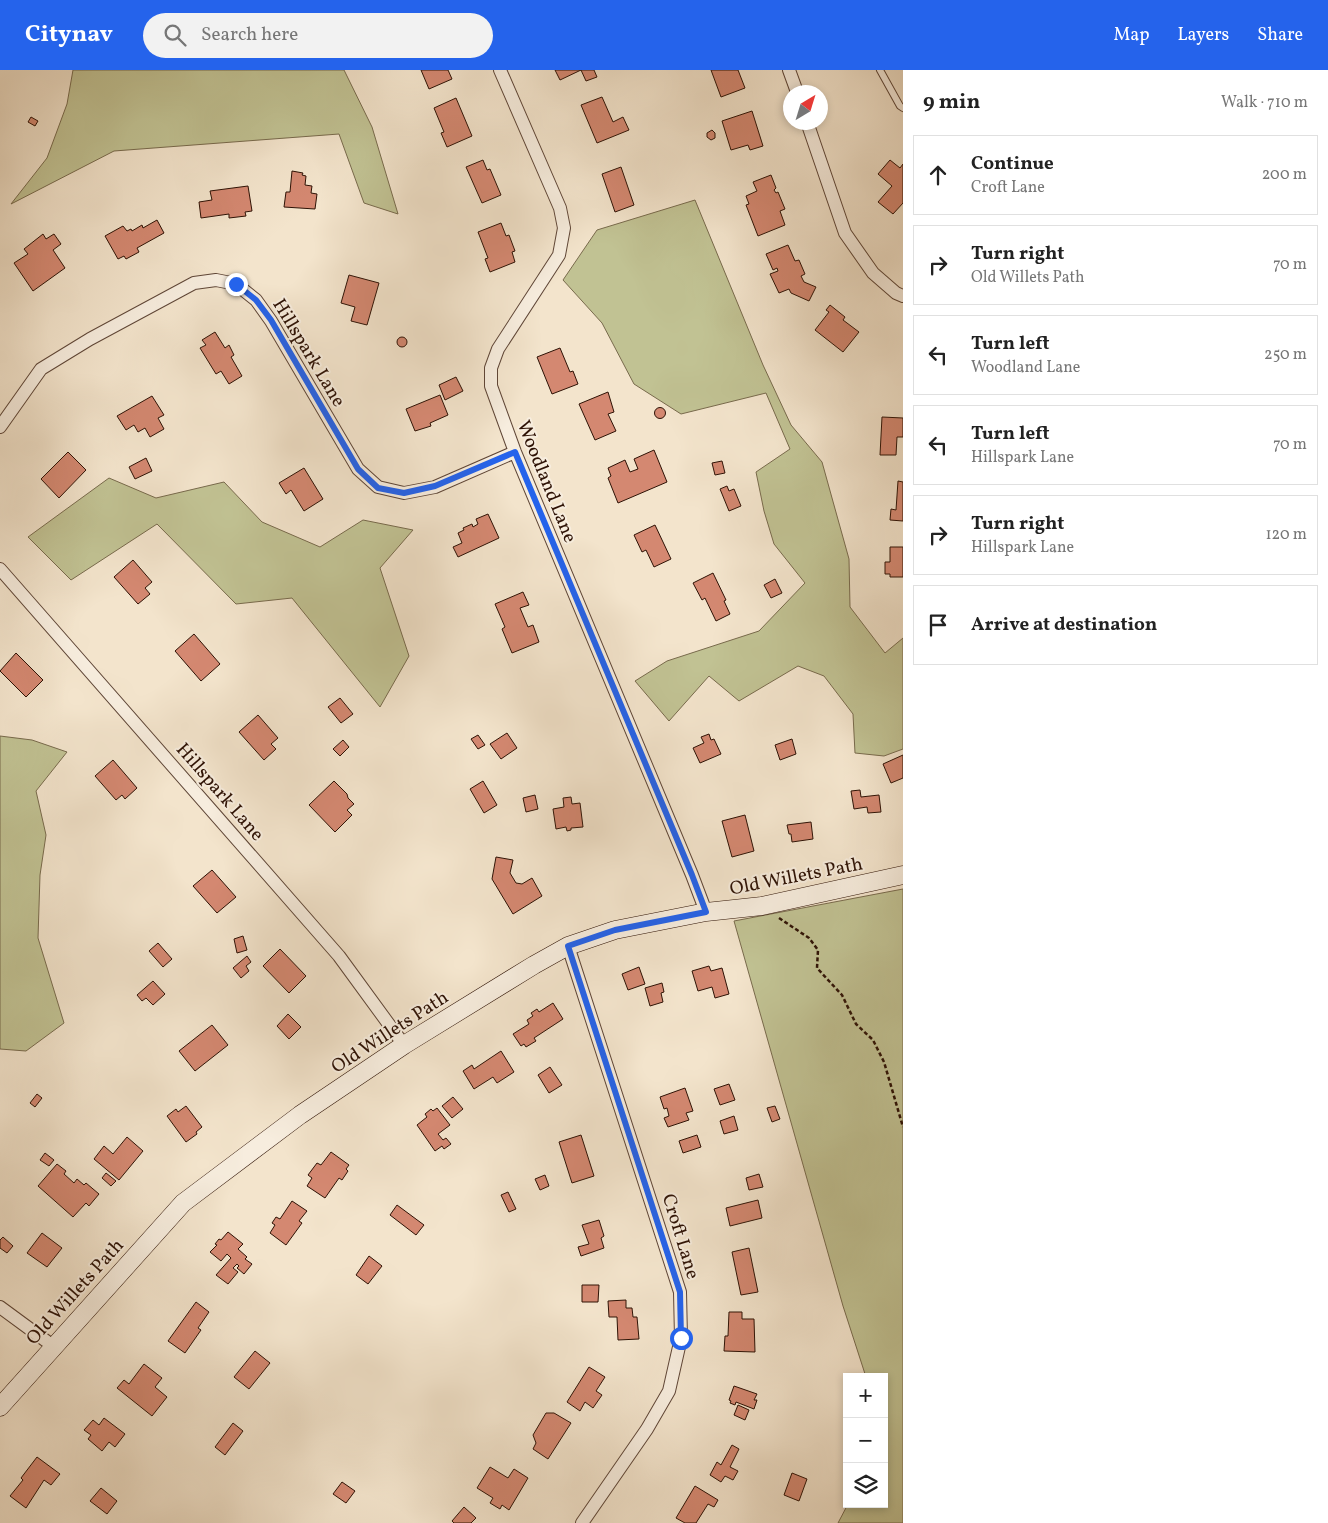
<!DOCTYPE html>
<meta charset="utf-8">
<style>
:root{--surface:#fff;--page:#f2f2f2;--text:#222;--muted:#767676;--line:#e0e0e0;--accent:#2563eb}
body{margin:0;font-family:Vollkorn,serif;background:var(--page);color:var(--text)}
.controls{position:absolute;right:15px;bottom:15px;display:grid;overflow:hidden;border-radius:0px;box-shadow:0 2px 8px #0003}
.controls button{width:45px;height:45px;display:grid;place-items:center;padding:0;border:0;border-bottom:1px solid var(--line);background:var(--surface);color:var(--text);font:25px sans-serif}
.compass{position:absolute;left:783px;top:15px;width:45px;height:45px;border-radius:50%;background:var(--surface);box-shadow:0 2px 8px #0003;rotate:38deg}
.stop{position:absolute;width:15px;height:15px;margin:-11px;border:4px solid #2563eb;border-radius:50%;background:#fff}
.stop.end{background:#2563eb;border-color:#fff;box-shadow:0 1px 5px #0008}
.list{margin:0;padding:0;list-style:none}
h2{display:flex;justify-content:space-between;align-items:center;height:65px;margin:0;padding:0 20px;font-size:21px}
h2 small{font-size:16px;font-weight:400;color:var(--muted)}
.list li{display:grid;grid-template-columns:32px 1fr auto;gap:15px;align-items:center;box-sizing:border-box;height:80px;margin:0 10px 10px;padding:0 10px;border:1px solid var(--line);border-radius:0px}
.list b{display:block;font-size:19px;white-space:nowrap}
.list p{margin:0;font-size:16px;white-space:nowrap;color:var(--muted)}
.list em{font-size:16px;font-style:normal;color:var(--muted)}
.icon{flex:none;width:28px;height:28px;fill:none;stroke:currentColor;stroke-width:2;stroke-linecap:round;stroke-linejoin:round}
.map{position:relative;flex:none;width:903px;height:1453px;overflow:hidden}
header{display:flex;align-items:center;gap:30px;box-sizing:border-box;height:70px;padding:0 25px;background:var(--accent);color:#fff}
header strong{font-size:24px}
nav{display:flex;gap:28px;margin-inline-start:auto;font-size:18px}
.search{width:350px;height:45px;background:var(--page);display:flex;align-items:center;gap:12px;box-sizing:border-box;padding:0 18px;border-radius:28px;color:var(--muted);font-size:19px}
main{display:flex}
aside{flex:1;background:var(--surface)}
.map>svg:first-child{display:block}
.green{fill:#c1c293;stroke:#786a4c}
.building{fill:#d48871;stroke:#2e1205}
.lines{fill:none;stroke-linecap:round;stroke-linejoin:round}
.service-casing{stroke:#5f4637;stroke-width:8}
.minor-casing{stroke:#5f4637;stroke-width:14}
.secondary-casing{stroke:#2e1205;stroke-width:19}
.path{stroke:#2e1205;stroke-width:2.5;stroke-dasharray:4 2.5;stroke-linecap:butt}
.service{stroke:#f7edde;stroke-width:6}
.minor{stroke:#f7edde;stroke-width:12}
.secondary{stroke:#f7edde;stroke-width:18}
.route{stroke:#2563eb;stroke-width:6}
.labels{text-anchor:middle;stroke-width:4;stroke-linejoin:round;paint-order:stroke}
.street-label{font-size:19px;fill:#2e1205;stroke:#f7edde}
</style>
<header>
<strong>Citynav</strong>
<div class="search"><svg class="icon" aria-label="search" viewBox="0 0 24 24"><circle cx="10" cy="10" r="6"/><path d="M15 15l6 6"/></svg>Search here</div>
<nav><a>Map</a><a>Layers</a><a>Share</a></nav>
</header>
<main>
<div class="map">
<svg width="903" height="1453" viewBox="0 0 903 1453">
<rect width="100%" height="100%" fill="#f3e4cc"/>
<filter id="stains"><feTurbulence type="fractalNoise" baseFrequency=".004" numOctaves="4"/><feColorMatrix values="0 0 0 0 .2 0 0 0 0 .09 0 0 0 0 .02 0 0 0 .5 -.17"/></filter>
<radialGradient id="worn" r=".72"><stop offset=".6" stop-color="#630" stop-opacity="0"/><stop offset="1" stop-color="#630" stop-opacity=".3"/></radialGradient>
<path class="green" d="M 73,0 L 344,0 L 372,57 L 398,144 L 364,133 L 339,64 L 114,81 L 11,134 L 47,88 L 67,34 Z
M 695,130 L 763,295 L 791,355 L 822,392 L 849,489 L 850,537 L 885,583 L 903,568 L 903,679 L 884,686 L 855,683 L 853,644 L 824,606 L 798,596 L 739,631 L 709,606 L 669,651 L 635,611 L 667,591 L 759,561 L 805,513 L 774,474 L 764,441 L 756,402 L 790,379 L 766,323 L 681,344 L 634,314 L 602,253 L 563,210 L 597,160 Z
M 109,408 L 156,428 L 224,412 L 262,452 L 320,477 L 363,450 L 413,460 L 380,498 L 409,586 L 380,637 L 292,528 L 236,534 L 157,454 L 71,510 L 28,467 Z
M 0,666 L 32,670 L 67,682 L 36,721 L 46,765 L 40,805 L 38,868 L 64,953 L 26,981 L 0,979 Z
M 903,819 L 903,1453 L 838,1453 L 848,1434 L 884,1434 L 884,1307 L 866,1307 L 843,1236 L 734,851 Z"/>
<path class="building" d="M 421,0 L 448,0 L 452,9 L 429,19 Z
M 555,0 L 594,0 L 597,7 L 586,11 L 581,0 L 560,10 Z
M 711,0 L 738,0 L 745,18 L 721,27 Z
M 602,27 L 613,52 L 623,47 L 629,60 L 597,73 L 581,35 Z
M 456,28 L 472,66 L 447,77 L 441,63 L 444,62 L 434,38 Z
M 752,41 L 763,76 L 750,80 L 748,75 L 731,80 L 722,51 Z
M 31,47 L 38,51 L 35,56 L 28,52 Z
M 712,60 L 715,63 L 715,68 L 711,70 L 707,67 L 707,63 Z
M 483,90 L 487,100 L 490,99 L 501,125 L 482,133 L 466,97 Z
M 890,90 L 900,98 L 903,94 L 903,133 L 893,144 L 878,132 L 892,116 L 878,104 Z
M 621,97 L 634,135 L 615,142 L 602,104 Z
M 292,101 L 303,103 L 302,105 L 306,106 L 305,115 L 312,116 L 311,123 L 317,124 L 315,139 L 284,137 L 286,122 L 290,122 Z
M 771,105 L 776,118 L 774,120 L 776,123 L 778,122 L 785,139 L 780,141 L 785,155 L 758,166 L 746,135 L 749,134 L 746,126 L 757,121 L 753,112 Z
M 248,116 L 252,141 L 245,142 L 246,146 L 229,148 L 229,144 L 201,148 L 199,132 L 212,130 L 210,121 Z
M 157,150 L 164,163 L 137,178 L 139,182 L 126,189 L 124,186 L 118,189 L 105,166 L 123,156 L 127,161 L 131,159 L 132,161 L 142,155 L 143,158 Z
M 501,153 L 506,166 L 509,165 L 515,181 L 512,182 L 515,192 L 490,202 L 485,189 L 488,188 L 478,162 Z
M 43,164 L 46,169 L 54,164 L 61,174 L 53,180 L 65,198 L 33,221 L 14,193 L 28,184 L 24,179 Z
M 788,175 L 795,191 L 799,190 L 805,204 L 801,206 L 804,212 L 816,217 L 809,231 L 791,223 L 789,219 L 779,223 L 770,204 L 778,201 L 777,198 L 773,200 L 766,184 Z
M 349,205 L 379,213 L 367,255 L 351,251 L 355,237 L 341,233 Z
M 830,235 L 845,247 L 843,250 L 859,262 L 843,282 L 815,260 L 829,242 L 826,240 Z
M 215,262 L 225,278 L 229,275 L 234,285 L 231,287 L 242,306 L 229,314 L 221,301 L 216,304 L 200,278 L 206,275 L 202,270 Z
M397 272a5 5 0 1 1 10 0a5 5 0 1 1-10 0Z
M 560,278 L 570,302 L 573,301 L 578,314 L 552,324 L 537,287 Z
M 456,307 L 463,321 L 445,330 L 439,315 Z
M 608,322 L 614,342 L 608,344 L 616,361 L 595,370 L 579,334 Z
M 440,325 L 448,345 L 430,353 L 431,356 L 415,361 L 406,339 Z
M 152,326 L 164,345 L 158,348 L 164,359 L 150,367 L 145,358 L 138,362 L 134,355 L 126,360 L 117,346 Z
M654.5 343a5.5 5.5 0 1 1 11 0a5.5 5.5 0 1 1-11 0Z
M 882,347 L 903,348 L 903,367 L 897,367 L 896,385 L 880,385 Z
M 654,380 L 667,412 L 618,433 L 608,408 L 611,406 L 608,398 L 625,390 L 630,402 L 638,399 L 634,389 Z
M 68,382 L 86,400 L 59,428 L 41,409 Z
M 146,388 L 152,401 L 135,409 L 129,397 Z
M 722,391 L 725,403 L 715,405 L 712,393 Z
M 304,398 L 323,429 L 304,441 L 291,420 L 286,424 L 279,413 Z
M 898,411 L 903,412 L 903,451 L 890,450 L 891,439 L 896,440 Z
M 727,416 L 729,421 L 734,419 L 741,436 L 729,441 L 720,419 Z
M 488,444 L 499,468 L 458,487 L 453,477 L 462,473 L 458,463 L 464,460 L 463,458 L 472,454 L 473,457 L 478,454 L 476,449 Z
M 655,455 L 671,489 L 654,497 L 646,480 L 642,482 L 634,465 Z
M 890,477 L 903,477 L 903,507 L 890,507 L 890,504 L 885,504 L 885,492 L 890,492 Z
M 133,490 L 152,512 L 145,518 L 150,524 L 138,534 L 114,507 Z
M 713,503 L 726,530 L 724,531 L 730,544 L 716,551 L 705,528 L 702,530 L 693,513 Z
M 775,509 L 782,523 L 771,528 L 764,515 Z
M 523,522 L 529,535 L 520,538 L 528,557 L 533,555 L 539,572 L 512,583 L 502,559 L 505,557 L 495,534 Z
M 194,564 L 220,594 L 201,611 L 175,581 Z
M 16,583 L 43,610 L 26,627 L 0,601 Z
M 340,628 L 353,644 L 341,653 L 328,637 Z
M 258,645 L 278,668 L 271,674 L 276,679 L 264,690 L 239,662 Z
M 507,663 L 517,678 L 501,689 L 490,674 Z
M 709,664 L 711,670 L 714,669 L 721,684 L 700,693 L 693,678 L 704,673 L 701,667 Z
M 478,665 L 485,675 L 478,679 L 471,669 Z
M 792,669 L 796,684 L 780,690 L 775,675 Z
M 343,670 L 349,677 L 340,686 L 333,679 Z
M 903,685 L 903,708 L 891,713 L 883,694 Z
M 113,690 L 137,718 L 125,729 L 122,725 L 116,730 L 95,706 Z
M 334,711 L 347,724 L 348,728 L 354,734 L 347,740 L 352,745 L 335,762 L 309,735 Z
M 483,711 L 497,735 L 484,743 L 470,719 Z
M 860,720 L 861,727 L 879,725 L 881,742 L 868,743 L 867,737 L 854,739 L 851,721 Z
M 535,725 L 538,739 L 526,742 L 523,728 Z
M 571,727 L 572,734 L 580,733 L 583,757 L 571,758 L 571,760 L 567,761 L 566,757 L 556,759 L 553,739 L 564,737 L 563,728 Z
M 745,745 L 754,781 L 732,787 L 722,751 Z
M 811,752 L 813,769 L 792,772 L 791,764 L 789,764 L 787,755 Z
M 496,787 L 513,790 L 510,803 L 516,813 L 522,814 L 532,808 L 542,826 L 513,844 L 492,809 Z
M 212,800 L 236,827 L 217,843 L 193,816 Z
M 243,866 L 247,880 L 237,883 L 234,869 Z
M 158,873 L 172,889 L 163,897 L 149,881 Z
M 280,879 L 306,906 L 289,923 L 263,896 Z
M 247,886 L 251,892 L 246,896 L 249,901 L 241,908 L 233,898 Z
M 709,896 L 711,901 L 722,898 L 729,924 L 715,928 L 712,917 L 698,921 L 692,901 Z
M 639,897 L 645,914 L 628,920 L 622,904 Z
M 153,911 L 165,924 L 153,935 L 146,928 L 142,931 L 137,925 Z
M 662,913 L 664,922 L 661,923 L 663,932 L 650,936 L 645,918 Z
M 553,933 L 563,949 L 534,968 L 536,971 L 526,977 L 524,974 L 521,976 L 513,964 L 529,954 L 527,950 L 533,946 L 531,943 L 537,939 L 539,942 Z
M 288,944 L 301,957 L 289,969 L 277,956 Z
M 212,955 L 228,975 L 195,1001 L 179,981 Z
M 501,981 L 514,1002 L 497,1013 L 493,1007 L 474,1019 L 463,1001 L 472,995 L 474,999 Z
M 550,997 L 562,1015 L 549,1023 L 538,1005 Z
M 729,1014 L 735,1030 L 720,1035 L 714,1019 Z
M 685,1018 L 693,1041 L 686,1043 L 689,1050 L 668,1057 L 664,1048 L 669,1046 L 667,1038 L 664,1039 L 660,1027 Z
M 37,1024 L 42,1028 L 35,1037 L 30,1033 Z
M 453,1027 L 463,1039 L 452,1048 L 442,1036 Z
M 186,1036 L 202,1057 L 196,1062 L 197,1064 L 186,1072 L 167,1046 L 176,1039 L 178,1042 Z
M 775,1036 L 780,1049 L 772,1052 L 767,1038 Z
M 437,1038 L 450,1055 L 438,1064 L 443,1070 L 446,1068 L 451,1074 L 444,1079 L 442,1076 L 435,1081 L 417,1055 L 427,1047 L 425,1044 L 431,1039 L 433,1041 Z
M 734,1046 L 738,1060 L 724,1064 L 720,1051 Z
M 581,1065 L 594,1106 L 572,1113 L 559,1072 Z
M 697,1065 L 701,1077 L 683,1083 L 679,1071 Z
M 127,1067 L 143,1081 L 119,1110 L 94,1089 L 104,1076 L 113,1084 Z
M 331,1082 L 349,1095 L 346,1099 L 348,1101 L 342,1110 L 339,1108 L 325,1128 L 307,1116 L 312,1108 L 308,1105 L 317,1093 L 321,1095 Z
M 45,1083 L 54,1090 L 49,1096 L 40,1090 Z
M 57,1094 L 66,1101 L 64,1104 L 74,1113 L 77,1109 L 84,1115 L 86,1113 L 99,1124 L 89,1136 L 86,1133 L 73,1147 L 38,1116 Z
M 106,1103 L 116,1111 L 111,1116 L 102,1108 Z
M 759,1104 L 763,1117 L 749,1120 L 746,1108 Z
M 545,1105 L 549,1116 L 540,1120 L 535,1109 Z
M 508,1122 L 516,1139 L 509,1142 L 501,1125 Z
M 758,1130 L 762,1148 L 730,1156 L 726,1138 Z
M 292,1131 L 307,1141 L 299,1151 L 302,1153 L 286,1175 L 270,1163 L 275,1155 L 272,1153 L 276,1147 L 280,1149 Z
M 397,1135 L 424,1155 L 416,1165 L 390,1145 Z
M 599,1150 L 604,1166 L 601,1168 L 604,1178 L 581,1186 L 578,1177 L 589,1174 L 582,1155 Z
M 228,1162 L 243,1174 L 238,1179 L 247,1187 L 245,1189 L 252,1194 L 244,1204 L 237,1198 L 239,1196 L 237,1194 L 233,1198 L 238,1202 L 228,1214 L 216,1205 L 231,1188 L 227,1184 L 221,1191 L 210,1182 L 217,1175 L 215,1174 L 219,1169 L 221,1170 Z
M 42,1163 L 62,1178 L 47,1197 L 27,1183 Z
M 3,1167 L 13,1176 L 7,1183 L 0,1178 L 0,1170 Z
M 749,1178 L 758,1222 L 741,1225 L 732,1182 Z
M 369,1186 L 382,1196 L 368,1214 L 356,1205 Z
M 582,1215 L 599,1215 L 598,1232 L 582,1232 Z
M 626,1230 L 626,1238 L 632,1238 L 633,1247 L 637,1247 L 639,1269 L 618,1270 L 617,1247 L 609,1247 L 608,1231 Z
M 196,1232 L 209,1242 L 198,1258 L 201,1260 L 185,1283 L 168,1271 Z
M 729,1242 L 742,1242 L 742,1249 L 754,1249 L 755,1282 L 724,1281 L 725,1266 L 728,1266 Z
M 255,1281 L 270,1293 L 249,1319 L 234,1307 Z
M 144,1294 L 162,1308 L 155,1317 L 167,1327 L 152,1346 L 117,1318 L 124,1310 L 129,1314 Z
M 589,1297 L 605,1307 L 596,1321 L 602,1325 L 593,1338 L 585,1332 L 580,1341 L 567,1332 Z
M 734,1316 L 757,1324 L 754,1330 L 757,1330 L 754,1339 L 736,1332 L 735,1335 L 730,1333 L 731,1331 L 729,1330 Z
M 738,1335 L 749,1340 L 745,1350 L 734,1345 Z
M 546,1343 L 554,1343 L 571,1353 L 548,1389 L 533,1379 L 536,1373 L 533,1365 Z
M 104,1348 L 125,1364 L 115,1377 L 109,1372 L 102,1381 L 88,1369 L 91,1365 L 84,1360 L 93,1350 L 99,1355 Z
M 233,1353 L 243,1361 L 225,1385 L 215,1377 Z
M 732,1375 L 739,1379 L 730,1397 L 738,1401 L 733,1410 L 725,1406 L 721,1412 L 710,1405 L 717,1392 L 721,1395 Z
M 37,1387 L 60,1404 L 51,1415 L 44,1410 L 26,1438 L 10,1426 L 23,1410 L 21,1408 Z
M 490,1397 L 508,1408 L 514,1399 L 528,1408 L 509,1440 L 502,1435 L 500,1439 L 490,1433 L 493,1428 L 477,1418 Z
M 792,1403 L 807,1409 L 799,1431 L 784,1425 Z
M 342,1412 L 355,1421 L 346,1433 L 333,1424 Z
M 695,1416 L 718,1430 L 714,1437 L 708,1434 L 696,1453 L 685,1453 L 676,1448 Z
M 101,1418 L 117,1431 L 107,1444 L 90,1431 Z
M 464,1437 L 476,1448 L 471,1453 L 454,1453 L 452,1451 Z"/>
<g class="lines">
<defs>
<path id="service" d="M 880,0 L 900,36 L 903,38"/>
<path id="minor" d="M 500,0 L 560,138 L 564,158 L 559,185 L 498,279 L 491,298 L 491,316 L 515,382 L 692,805 L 706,842
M 789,0 L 797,22
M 807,52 L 845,163 L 873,203 L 896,223 L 903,226
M 0,357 L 41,299 L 90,269 L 194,213 L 216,210 L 236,214 L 256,230 L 271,251 L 358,399 L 378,417 L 404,423 L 435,417 L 515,382
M 0,499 L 339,886 L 404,975
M 568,876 L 680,1222 L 681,1268 L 669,1321 L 647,1359 L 582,1453
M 0,1237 L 53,1276"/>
<path id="secondary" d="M 0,1337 L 183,1133 L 300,1045 L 404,975 L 534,895 L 568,876 L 615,860 L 706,842 L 762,836 L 903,805"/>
</defs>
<use href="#service" class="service-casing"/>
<use href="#minor" class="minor-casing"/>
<use href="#secondary" class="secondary-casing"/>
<path class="path" d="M 779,848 L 809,868 L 818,880 L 817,898 L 842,925 L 856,954 L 873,970 L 884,992 L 903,1057"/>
<use href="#service" class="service"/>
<use href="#minor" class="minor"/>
<use href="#secondary" class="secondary"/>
</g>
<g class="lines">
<path class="route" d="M 236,214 L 256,230 L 271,250 L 358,399 L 378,418 L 404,423 L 435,416 L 515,382 L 692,805 L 706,842 L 615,860 L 568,876 L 680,1222 L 681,1268"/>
</g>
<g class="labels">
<g class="street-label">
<text transform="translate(310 282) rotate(59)" y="7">Hillspark Lane</text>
<text transform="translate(548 411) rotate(68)" y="7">Woodland Lane</text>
<text transform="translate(221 721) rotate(49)" y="7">Hillspark Lane</text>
<text transform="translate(796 805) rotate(-11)" y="7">Old Willets Path</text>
<text transform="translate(389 961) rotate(-33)" y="7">Old Willets Path</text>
<text transform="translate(682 1166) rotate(73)" y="7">Croft Lane</text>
<text transform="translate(74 1221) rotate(-48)" y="7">Old Willets Path</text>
</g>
</g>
<rect width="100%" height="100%" filter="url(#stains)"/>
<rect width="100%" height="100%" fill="url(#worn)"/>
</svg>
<div class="controls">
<button>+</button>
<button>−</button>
<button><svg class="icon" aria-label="layers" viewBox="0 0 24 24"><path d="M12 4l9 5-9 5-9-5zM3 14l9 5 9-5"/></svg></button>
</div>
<svg class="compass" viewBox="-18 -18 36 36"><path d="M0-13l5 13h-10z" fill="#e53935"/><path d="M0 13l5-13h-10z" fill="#767676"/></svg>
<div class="stop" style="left:681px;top:1268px"></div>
<div class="stop end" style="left:236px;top:214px"></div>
</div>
<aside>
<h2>9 min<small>Walk · 710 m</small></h2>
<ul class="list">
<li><svg class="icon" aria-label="ahead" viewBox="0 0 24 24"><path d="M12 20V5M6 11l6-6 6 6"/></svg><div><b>Continue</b><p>Croft Lane</p></div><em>200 m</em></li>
<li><svg class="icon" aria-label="right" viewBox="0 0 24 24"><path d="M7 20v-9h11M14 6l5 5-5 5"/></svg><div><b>Turn right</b><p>Old Willets Path</p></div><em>70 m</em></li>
<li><svg class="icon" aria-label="left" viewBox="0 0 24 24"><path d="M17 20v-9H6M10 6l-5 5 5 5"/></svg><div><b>Turn left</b><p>Woodland Lane</p></div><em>250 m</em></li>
<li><svg class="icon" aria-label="left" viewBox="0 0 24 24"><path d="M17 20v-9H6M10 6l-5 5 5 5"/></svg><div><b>Turn left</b><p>Hillspark Lane</p></div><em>70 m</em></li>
<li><svg class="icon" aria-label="right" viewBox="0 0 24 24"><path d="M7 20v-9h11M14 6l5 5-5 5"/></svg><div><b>Turn right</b><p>Hillspark Lane</p></div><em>120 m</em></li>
<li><svg class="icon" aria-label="arrive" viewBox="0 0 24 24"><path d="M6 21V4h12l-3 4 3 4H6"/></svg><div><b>Arrive at destination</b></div></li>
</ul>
</aside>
</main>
